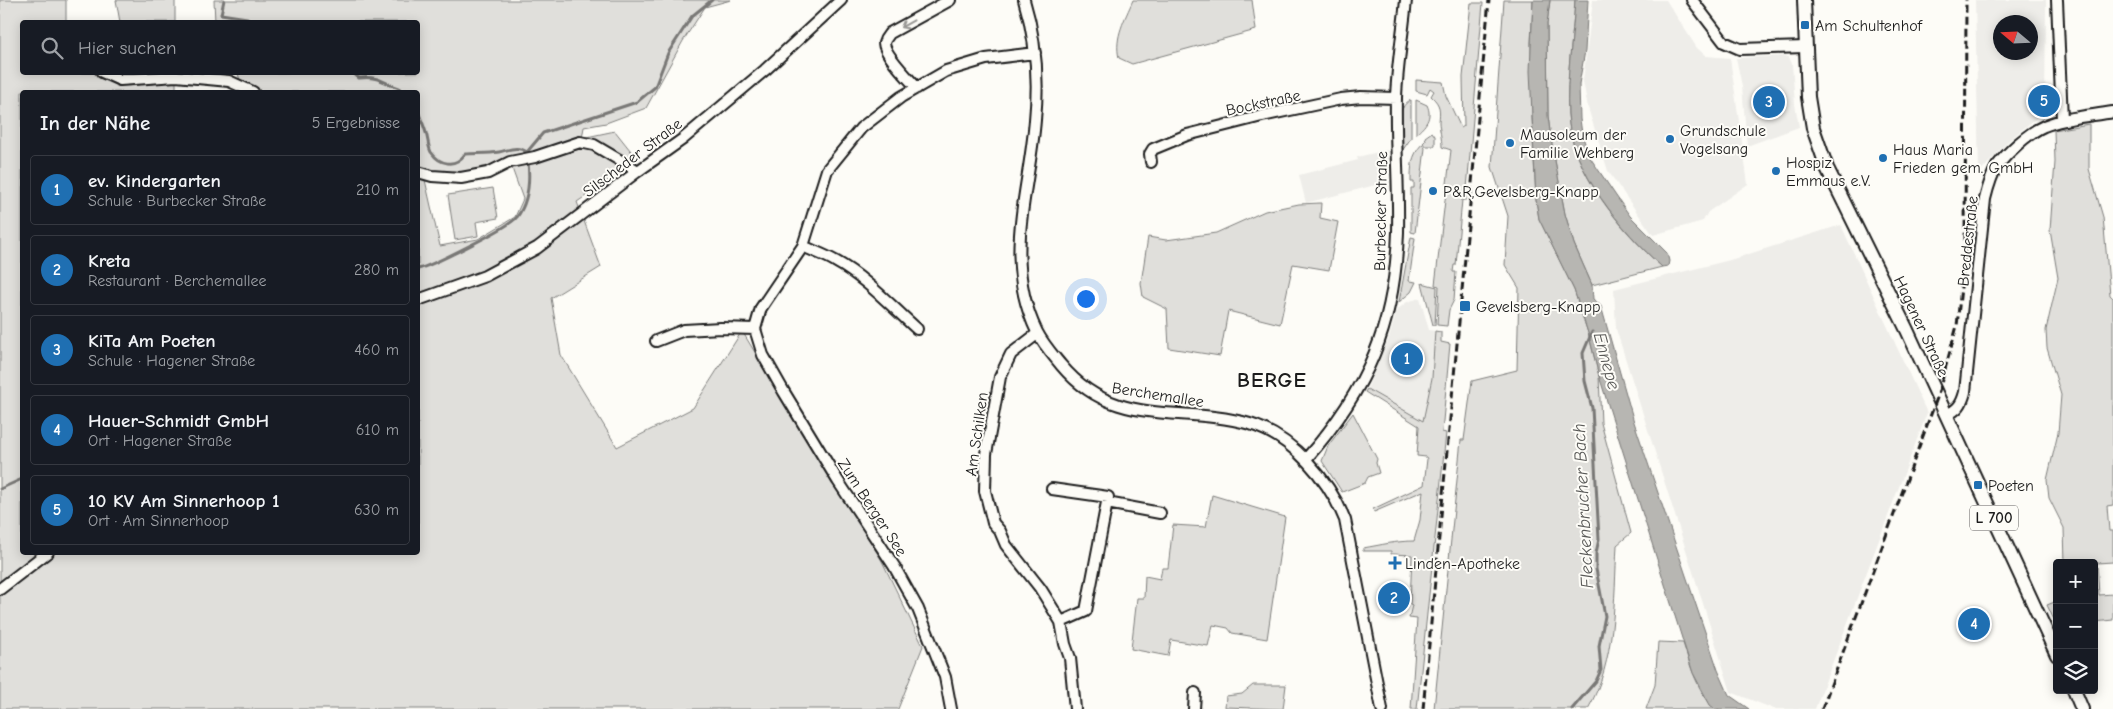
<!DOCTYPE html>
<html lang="de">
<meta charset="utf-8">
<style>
:root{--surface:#171b24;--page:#242831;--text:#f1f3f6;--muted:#9ea1a6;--line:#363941;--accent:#1f6fb2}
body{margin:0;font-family:"Comic Neue",sans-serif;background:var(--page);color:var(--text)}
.controls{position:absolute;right:15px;bottom:15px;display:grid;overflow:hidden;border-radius:5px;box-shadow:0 2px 12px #0003}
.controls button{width:45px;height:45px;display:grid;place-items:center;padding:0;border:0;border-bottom:1px solid var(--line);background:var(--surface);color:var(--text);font:25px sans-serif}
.compass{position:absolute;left:1993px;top:15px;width:45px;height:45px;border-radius:50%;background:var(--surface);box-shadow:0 2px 12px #0003;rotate:289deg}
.you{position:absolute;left:1085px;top:298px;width:18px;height:18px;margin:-12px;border:4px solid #fff;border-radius:50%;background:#1a73e8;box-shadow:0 0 0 8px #1a73e833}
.badge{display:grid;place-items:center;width:32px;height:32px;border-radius:50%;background:var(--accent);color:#fff;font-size:16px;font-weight:700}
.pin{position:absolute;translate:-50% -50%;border:2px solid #fff;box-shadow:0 1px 5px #0006}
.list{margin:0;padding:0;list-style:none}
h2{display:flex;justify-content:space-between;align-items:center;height:65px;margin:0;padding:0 20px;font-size:21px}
h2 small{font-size:16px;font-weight:400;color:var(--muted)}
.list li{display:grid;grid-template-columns:32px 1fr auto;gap:15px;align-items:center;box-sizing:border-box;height:70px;margin:0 10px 10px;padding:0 10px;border:1px solid var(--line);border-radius:5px}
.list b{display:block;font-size:19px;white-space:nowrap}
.list p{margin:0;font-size:16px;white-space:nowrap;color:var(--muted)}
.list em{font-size:16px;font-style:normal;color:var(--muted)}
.icon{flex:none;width:28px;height:28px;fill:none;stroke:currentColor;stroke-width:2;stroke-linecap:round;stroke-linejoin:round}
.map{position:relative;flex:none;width:2113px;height:709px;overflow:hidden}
.search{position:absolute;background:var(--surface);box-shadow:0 2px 12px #0003;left:20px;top:20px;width:400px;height:55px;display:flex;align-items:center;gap:12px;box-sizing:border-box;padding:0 18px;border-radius:5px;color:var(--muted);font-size:19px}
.panel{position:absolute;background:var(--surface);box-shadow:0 2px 12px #0003;left:20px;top:90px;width:400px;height:465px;border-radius:5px}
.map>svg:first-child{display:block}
.built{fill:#eeede9;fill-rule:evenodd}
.green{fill:#e0dfdb;stroke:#7e7e7c}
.water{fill:#b7b6b2;stroke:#797876}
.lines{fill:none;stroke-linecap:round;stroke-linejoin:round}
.stream{stroke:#797876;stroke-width:3}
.minor-casing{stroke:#1c1c1c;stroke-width:14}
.major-casing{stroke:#1c1c1c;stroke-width:16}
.minor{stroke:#fdfcf7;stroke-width:10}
.major{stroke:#fdfcf7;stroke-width:12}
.rail{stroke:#1c1c1c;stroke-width:3;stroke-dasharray:8 4;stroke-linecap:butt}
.oneway{stroke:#989794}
.poi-dot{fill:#1f6fb2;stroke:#fdfcf7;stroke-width:2}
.labels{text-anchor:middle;stroke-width:4;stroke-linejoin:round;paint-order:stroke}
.shield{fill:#fdfcf7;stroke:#605f5e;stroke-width:1}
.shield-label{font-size:15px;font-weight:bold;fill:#1c1c1c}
.poi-label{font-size:16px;fill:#1c1c1c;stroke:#fdfcf7;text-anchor:start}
.street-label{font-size:16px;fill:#1c1c1c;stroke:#fdfcf7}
.water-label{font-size:18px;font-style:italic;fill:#5a5a58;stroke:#fdfcf7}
.district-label{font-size:21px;font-weight:bold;letter-spacing:1px;fill:#1c1c1c;stroke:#fdfcf7}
</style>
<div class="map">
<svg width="2113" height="709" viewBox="0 0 2113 709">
<rect width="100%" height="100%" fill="#fdfcf7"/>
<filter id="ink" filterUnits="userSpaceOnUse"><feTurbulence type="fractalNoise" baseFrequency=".02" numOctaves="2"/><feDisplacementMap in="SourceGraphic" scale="10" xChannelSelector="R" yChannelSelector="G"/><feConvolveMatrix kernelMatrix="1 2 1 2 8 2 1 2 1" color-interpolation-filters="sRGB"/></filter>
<g filter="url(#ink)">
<path class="built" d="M 1593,0 L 1666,0 L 1697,48 L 1706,56 L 1730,58 L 1748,184 L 1708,212 L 1703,221 L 1653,235 L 1608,171 L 1588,108 L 1583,81 Z
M 1975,0 L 2046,0 L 2045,111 L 2007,142 L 1979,174 ZM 2030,22 L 2030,52 L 2000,52 L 2000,22 Z
M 1784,56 L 1789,57 L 1792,64 L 1795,104 L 1799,127 L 1747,146 L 1742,86 L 1736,58 Z
M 1387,150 L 1389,158 L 1384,174 L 1387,182 L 1306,203 L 1299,175 L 1358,160 L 1357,157 Z
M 1841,225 L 1927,413 L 1815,709 L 1774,709 L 1731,692 L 1616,329 L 1614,289 L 1730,260 Z
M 1420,298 L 1429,330 L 1435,331 L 1432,378 L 1423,421 L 1367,389 L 1389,338 L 1397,310 L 1407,302 Z"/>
<path class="green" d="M 0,0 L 66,0 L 66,22 L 22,22 L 22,72 L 93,73 L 115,85 L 142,79 L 176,77 L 176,92 L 22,92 L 22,552 L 418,552 L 418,174 L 431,178 L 425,180 L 440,246 L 478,239 L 515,217 L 523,199 L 509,160 L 491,168 L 463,175 L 418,170 L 418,92 L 256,92 L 241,85 L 238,73 L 418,72 L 418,22 L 215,22 L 214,0 L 731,0 L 705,7 L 683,41 L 646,108 L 606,123 L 584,127 L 582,138 L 615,131 L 638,160 L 577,202 L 601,267 L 551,298 L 561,355 L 617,447 L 693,408 L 742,331 L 882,561 L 923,646 L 898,709 L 0,709 Z
M 116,0 L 175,0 L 175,22 L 120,22 Z
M 1133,0 L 1252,0 L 1256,30 L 1132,64 L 1119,58 C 1114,37 1125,19 1133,0 Z
M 1504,0 L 1533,0 L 1531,43 L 1532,118 L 1536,200 L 1539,219 L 1574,290 L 1589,336 L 1599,376 L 1601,423 L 1631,533 L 1617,545 C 1614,599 1616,661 1588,709 L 1434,709 L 1461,440 L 1464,440 L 1472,381 L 1517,370 L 1519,288 L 1505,265 L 1508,216 L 1492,167 Z
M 1550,0 L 1575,0 C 1573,38 1566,76 1568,114 C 1571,172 1621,230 1662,267 L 1592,285 L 1574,244 L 1565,214 L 1551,139 L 1548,116 L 1547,24 Z
M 1471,3 L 1483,3 L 1466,200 L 1462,200 L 1456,265 L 1454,265 L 1453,272 L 1456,272 L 1454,300 L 1449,310 L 1447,326 L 1437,325 L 1439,286 L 1435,285 L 1451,150 L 1442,147 C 1442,139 1439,127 1439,122 C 1440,110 1441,105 1431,96 L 1434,91 L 1430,88 L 1427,94 L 1416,91 L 1416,80 L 1443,82 L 1446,96 L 1461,128 L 1464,126 L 1463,77 Z
M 1411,100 L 1411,138 L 1402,151 C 1400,137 1395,106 1411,100 Z
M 1416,100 L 1427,105 C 1433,118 1425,126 1416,134 Z
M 2089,124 L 2089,169 L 2103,217 L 2110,295 L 2113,298 L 2113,505 L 2107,506 L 2109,531 L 2113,531 L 2113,562 L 2097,563 L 2099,595 L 2113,594 L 2113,620 L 2094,622 L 2094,563 L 2065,563 L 2064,528 L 2049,498 L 2047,480 L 2058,433 L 2061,395 L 2047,348 L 2046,330 L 2058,278 L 2050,230 L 2055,162 L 2054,130 Z
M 1432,132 L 1435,136 L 1435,146 L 1425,146 L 1423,143 L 1426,140 L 1425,137 Z
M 1422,144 L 1425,148 L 1415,233 L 1411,232 L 1411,188 L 1414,188 L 1414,182 L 1411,182 C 1411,167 1411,156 1422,144 Z
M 493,188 L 498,218 L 476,222 L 478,236 L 455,240 L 448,195 Z
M 1321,203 L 1320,218 L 1338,222 L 1329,270 L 1293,264 L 1280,324 L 1228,311 L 1220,356 L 1169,348 L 1167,309 L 1143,297 L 1141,283 L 1148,237 L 1166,240 L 1216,233 L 1265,211 L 1299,204 Z
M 1411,237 L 1415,238 L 1409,281 L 1416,282 L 1411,292 L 1399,302 Z
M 1422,283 L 1437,287 L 1435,325 L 1433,325 Z
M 1435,331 L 1441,332 L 1441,342 L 1450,344 L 1442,432 L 1446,433 L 1417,709 L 1411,709 L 1417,619 L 1409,618 L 1412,605 L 1410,604 L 1412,555 L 1391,554 L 1391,551 L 1363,551 L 1363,548 C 1381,545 1396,541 1414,541 L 1420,520 L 1423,491 L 1374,512 L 1373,509 L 1424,485 L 1427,459 L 1426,457 L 1417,456 L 1419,426 L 1365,392 L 1367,389 L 1423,421 L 1432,378 Z
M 1353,413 L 1377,459 L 1376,463 L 1379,473 L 1368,477 L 1365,483 L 1342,492 L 1322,461 L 1328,446 Z
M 1212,495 L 1285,517 L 1267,639 L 1232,633 L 1228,628 L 1213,625 L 1208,646 L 1171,640 L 1168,656 L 1131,649 L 1137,598 L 1144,598 L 1145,576 L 1160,579 L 1162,568 L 1168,568 L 1173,525 L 1206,527 Z
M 2057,601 L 2057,626 L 2047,605 Z
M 1658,642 L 1683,643 C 1690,665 1698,693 1715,709 L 1646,709 L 1655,685 Z
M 1253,685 L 1286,685 L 1283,709 L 1225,707 L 1226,696 L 1242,694 Z"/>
<path class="water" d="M 1533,0 L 1550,0 L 1547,24 L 1548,116 L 1551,139 L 1565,214 L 1574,244 L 1592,285 L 1593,299 L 1601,306 L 1634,422 L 1718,670 L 1729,695 L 1749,709 L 1715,709 L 1710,705 L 1693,673 L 1599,376 L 1589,336 L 1574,290 L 1539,219 L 1536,200 L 1530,71 Z
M 1575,0 L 1588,0 L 1585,51 L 1579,84 L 1580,119 L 1582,134 L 1589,156 L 1616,196 L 1630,216 L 1667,253 L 1669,261 L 1668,266 L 1662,267 C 1622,230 1571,172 1568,114 C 1566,76 1573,38 1575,0 Z"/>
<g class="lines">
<path class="stream" d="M 224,0 L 221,14 L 247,18 L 249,22
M 352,72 L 359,78 C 381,76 381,82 399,88 L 401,92
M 418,111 C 420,118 424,125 426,133 C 428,138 428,147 431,152 C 440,165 455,168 465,154 C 476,153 488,154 499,152 C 509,150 517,145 527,152 L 543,133 L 637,102 L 655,87 L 668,53 L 692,16 L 712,0
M 418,269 C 431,266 510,227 517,217 C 529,201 530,181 528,162
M 0,489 L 22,479
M 1572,709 L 1596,681 L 1601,670 L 1599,646 L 1605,616 L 1596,569 L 1596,553 L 1599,539 L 1592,408 L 1585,381 L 1583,353 L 1592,332"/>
<defs>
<path id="minor" d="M 1024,0 C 1036,39 1039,79 1035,120 C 1029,194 1002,260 1037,332 C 1043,344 1052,354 1061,365 C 1115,430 1180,404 1250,424 C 1293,437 1329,480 1345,520 L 1382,709
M 1692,0 L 1724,42 L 1740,49 L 1806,47
M 2057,0 L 2062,120
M 102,72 L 120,80 L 176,76 L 229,81 L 253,92
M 917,88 C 909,79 884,54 884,43 C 885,38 888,36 890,33 L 950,0
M 1151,162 L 1150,154 L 1153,149 L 1187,135 L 1262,116 L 1341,99 L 1361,97 L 1396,98
M 418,172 L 432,176 L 461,178 L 488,173 L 510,162 L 535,157 L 580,142 L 594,145 L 638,171
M 803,246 C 813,251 825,255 835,261 C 866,278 890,305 917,329
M 418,300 L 485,276 L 537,248 L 638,171 L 683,139 L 765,70 L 841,0
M 1037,334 L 1011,354 L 1000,377 L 986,454 L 985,491 L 993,523 L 1000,531 L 1006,545 L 1040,588 L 1061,622 L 1065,644 L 1070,658 L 1075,709
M 656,341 L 684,330 L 721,328 L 755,329
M 1946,415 C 1958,410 1962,404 1965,392 L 1985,199 C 1988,187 1991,176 1997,166 C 2008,152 2028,133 2044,126 C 2066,117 2091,116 2113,112
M 1306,459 C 1368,389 1395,325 1398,232 C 1399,187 1395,143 1396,98 C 1397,66 1403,33 1406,0
M 1052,489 L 1108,497 L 1086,611 L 1061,622
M 1107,503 L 1160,513
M 0,589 L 48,552
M 951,709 L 945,677 L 918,609 L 894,566 L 838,481 L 784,392 L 763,355 L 755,329 L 761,308 L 803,246 L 827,170 L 861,128 L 901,97 L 946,71 L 986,59 L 1035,53
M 1194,709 L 1195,693"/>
<path id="major" d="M 1804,0 L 1808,97 L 1813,128 L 1827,168 L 1907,330 L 2057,655
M 2074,690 L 2082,709"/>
</defs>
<use href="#minor" class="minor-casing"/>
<use href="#major" class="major-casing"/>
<use href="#minor" class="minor"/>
<use href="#major" class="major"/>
<path class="rail" d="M 1423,709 L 1489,0
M 1822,709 L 1937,398 L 1957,326 L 1965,248 L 1966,0"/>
</g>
<defs><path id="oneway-shaft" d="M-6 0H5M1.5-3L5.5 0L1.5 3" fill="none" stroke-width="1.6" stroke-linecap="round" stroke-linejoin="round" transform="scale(1.25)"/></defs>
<use class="oneway" href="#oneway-shaft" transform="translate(907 24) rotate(151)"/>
</g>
<g class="poi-dot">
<rect x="1800" y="20" width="10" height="10" rx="2.5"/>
<circle cx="1670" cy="139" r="5"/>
<circle cx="1510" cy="143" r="5"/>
<circle cx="1883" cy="158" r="5"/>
<circle cx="1776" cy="171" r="5"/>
<circle cx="1433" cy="191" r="5"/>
<rect x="1459" y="300" width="12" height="12" rx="2.5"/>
<rect x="1973" y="480" width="10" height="10" rx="2.5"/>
<path d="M1392.5 555.5h5v5h5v5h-5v5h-5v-5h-5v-5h5z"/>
</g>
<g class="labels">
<rect class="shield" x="1970" y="505.5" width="48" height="25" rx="4"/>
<g class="shield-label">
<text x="1994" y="523">L 700</text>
</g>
<g class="poi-label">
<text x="1815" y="31">Am Schultenhof</text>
<text x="1680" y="136">Grundschule<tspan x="1680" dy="18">Vogelsang</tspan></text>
<text x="1520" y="140">Mausoleum der<tspan x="1520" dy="18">Familie Wehberg</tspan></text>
<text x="1893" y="155">Haus Maria<tspan x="1893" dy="18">Frieden gem. GmbH</tspan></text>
<text x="1786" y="168">Hospiz<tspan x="1786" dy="18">Emmaus e.V.</tspan></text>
<text x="1443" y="197">P&amp;R,Gevelsberg-Knapp</text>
<text x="1476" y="312">Gevelsberg-Knapp</text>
<text x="1988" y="491">Poeten</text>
<text x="1405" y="569">Linden-Apotheke</text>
</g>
<g class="street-label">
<text transform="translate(1263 102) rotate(-12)" y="6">Bockstraße</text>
<text transform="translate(632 157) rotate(-37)" y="6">Silscheder Straße</text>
<text transform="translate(1380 211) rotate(-89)" y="6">Burbecker Straße</text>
<text transform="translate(1967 241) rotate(-84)" y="6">Breddestraße</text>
<text transform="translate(1922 326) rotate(65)" y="6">Hagener Straße</text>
<text transform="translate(1158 394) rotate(9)" y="6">Berchemallee</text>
<text transform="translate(976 434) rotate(-82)" y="6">Am Schilken</text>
<text transform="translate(873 507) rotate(57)" y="6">Zum Berger See</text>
</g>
<g class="water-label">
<text transform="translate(1607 361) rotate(75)" y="6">Ennepe</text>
<text transform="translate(1583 506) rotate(-93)" y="6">Fleckenbrucher Bach</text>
</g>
<g class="district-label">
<text x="1272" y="387">BERGE</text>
</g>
</g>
</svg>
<div class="controls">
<button>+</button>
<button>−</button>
<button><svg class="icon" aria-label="layers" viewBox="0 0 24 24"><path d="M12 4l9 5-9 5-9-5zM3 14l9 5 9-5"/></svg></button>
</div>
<svg class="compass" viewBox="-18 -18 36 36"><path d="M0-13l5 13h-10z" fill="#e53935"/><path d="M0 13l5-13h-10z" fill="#9ea1a6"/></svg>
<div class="you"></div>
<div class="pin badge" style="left:1407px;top:359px">1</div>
<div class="pin badge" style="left:1394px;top:598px">2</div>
<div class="pin badge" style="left:1769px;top:102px">3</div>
<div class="pin badge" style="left:1974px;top:624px">4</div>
<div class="pin badge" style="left:2044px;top:101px">5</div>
<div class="search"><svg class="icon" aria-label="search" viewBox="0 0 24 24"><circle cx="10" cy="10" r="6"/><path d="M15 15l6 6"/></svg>Hier suchen</div>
<section class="panel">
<h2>In der Nähe<small>5 Ergebnisse</small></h2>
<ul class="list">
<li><span class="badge">1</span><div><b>ev. Kindergarten</b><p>Schule · Burbecker Straße</p></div><em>210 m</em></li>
<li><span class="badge">2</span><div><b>Kreta</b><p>Restaurant · Berchemallee</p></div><em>280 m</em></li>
<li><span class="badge">3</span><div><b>KiTa Am Poeten</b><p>Schule · Hagener Straße</p></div><em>460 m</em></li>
<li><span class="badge">4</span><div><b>Hauer-Schmidt GmbH</b><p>Ort · Hagener Straße</p></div><em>610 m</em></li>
<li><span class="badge">5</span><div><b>10 KV Am Sinnerhoop 1</b><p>Ort · Am Sinnerhoop</p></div><em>630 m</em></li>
</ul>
</section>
</div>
